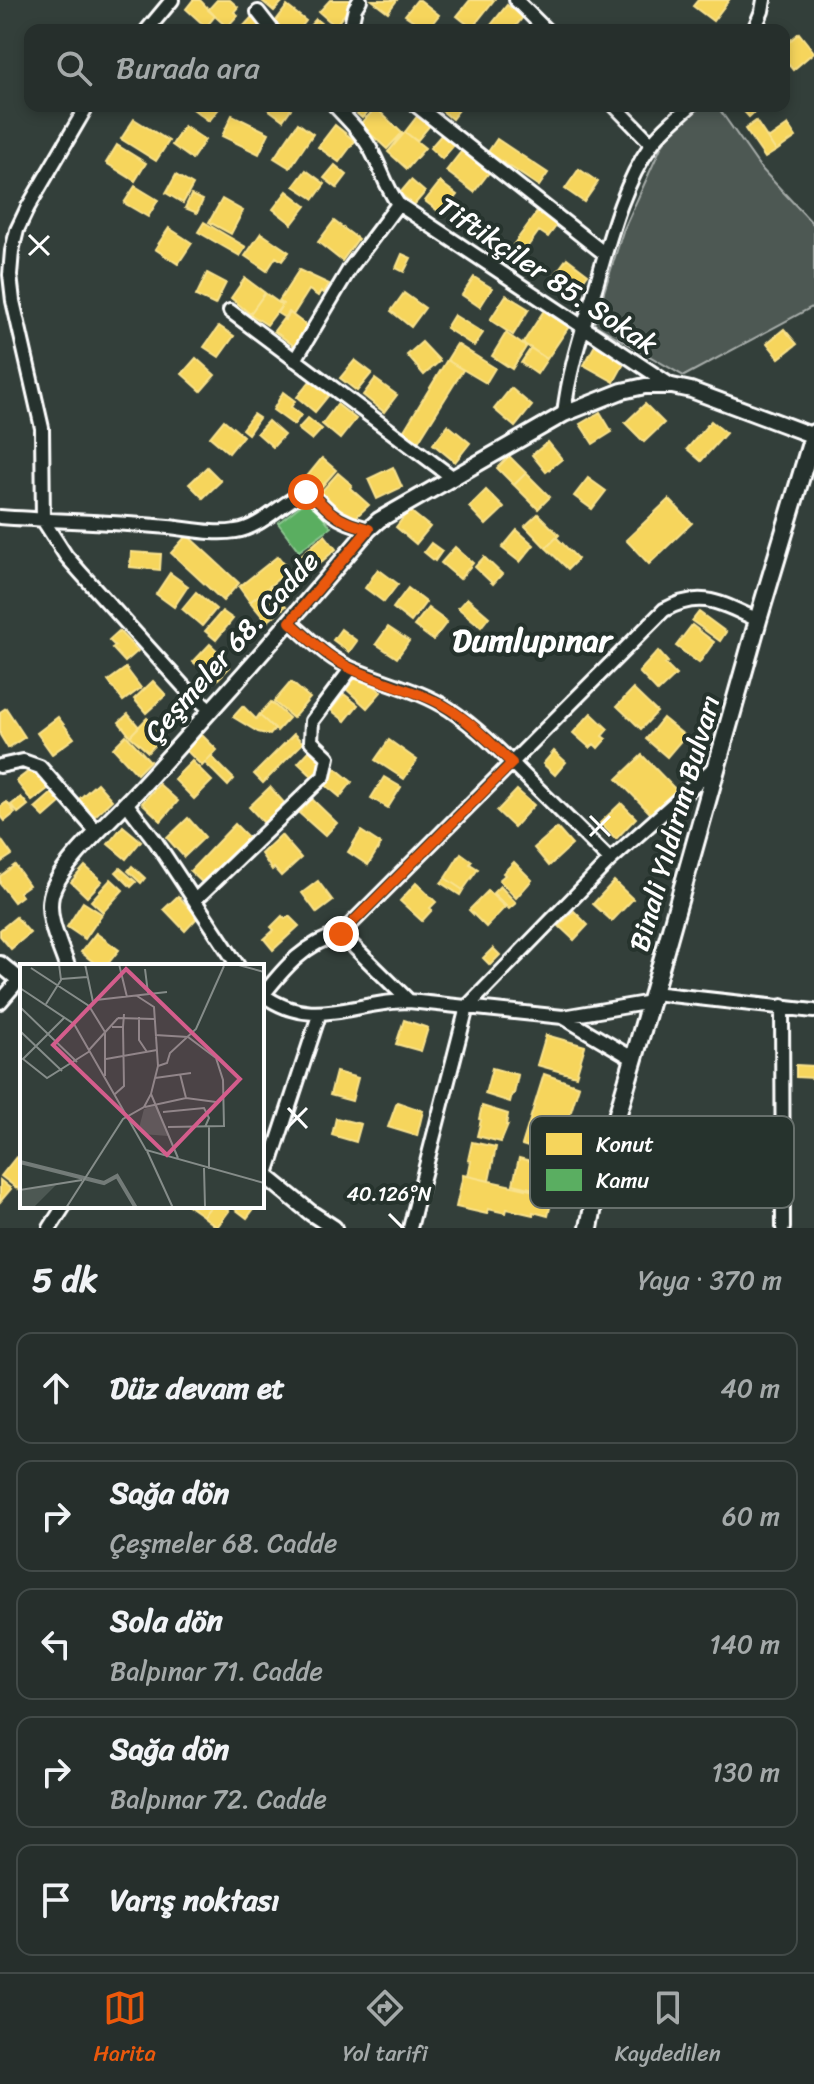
<!DOCTYPE html>
<html lang="tr">
<meta charset="utf-8">
<style>
:root{--surface:#262f2c;--page:#323b38;--text:#f1f3f6;--muted:#a4a9a9;--line:#424a48;--accent:#ea580c}
body{margin:0;font-family:Sriracha,sans-serif;background:var(--page);color:var(--text)}
.stop{position:absolute;width:24px;height:24px;margin:-18px;border:6px solid #ea580c;border-radius:50%;background:#fff}
.stop.end{background:#ea580c;border-color:#fff;box-shadow:0 2px 8px #0008}
.list{margin:0;padding:0;list-style:none}
h2{display:flex;justify-content:space-between;align-items:center;height:104px;margin:0;padding:0 32px;font-size:34px}
h2 small{font-size:26px;font-weight:400;color:var(--muted)}
.list li{display:grid;grid-template-columns:52px 1fr auto;gap:24px;align-items:center;box-sizing:border-box;height:112px;margin:0 16px 16px;padding:0 16px;border:2px solid var(--line);border-radius:16px}
.list b{display:block;font-size:30px;white-space:nowrap}
.list p{margin:0;font-size:26px;white-space:nowrap;color:var(--muted)}
.list em{font-size:26px;font-style:normal;color:var(--muted)}
.icon{flex:none;width:44px;height:44px;fill:none;stroke:currentColor;stroke-width:2;stroke-linecap:round;stroke-linejoin:round}
.map{position:relative;flex:none;width:814px;height:1228px;overflow:hidden}
.search{position:absolute;background:var(--surface);box-shadow:0 4px 12px #0003;left:24px;right:24px;top:24px;height:88px;display:flex;align-items:center;gap:20px;box-sizing:border-box;padding:0 28px;border-radius:16px;color:var(--muted);font-size:30px}
.sheet{height:744px;background:var(--surface)}
nav{display:flex;justify-content:space-around;align-items:center;box-sizing:border-box;height:112px;border-top:2px solid var(--line);background:var(--surface);font-size:22px;color:var(--muted)}
nav a{display:grid;justify-items:center;gap:4px}
nav .on{color:var(--accent)}
.map>svg:first-child{display:block}
.green{fill:#4d5853;stroke:#a6aca9;stroke-width:2}
.homes{fill:#f6d55c;stroke:#f9e28d;stroke-width:2}
.public{fill:#5aae61;stroke:#8cc690;stroke-width:2}
.lines{fill:none;stroke-linecap:round;stroke-linejoin:round}
.minor-casing{stroke:#fff;stroke-width:18}
.tertiary-casing{stroke:#fff;stroke-width:20}
.secondary-casing{stroke:#fff;stroke-width:22}
.minor{stroke:#26332d;stroke-width:12}
.tertiary{stroke:#26332d;stroke-width:14}
.secondary{stroke:#26332d;stroke-width:16}
.route{stroke:#ea580c;stroke-width:10}
.ticks{fill:none;stroke:#fff;stroke-width:3}
.labels{text-anchor:middle;stroke-width:8;stroke-linejoin:round;paint-order:stroke}
.street-label{font-size:28px;fill:#fff;stroke:#26332d}
.quarter-label{font-size:32px;font-weight:bold;fill:#fff;stroke:#26332d}
.inset-river{fill:none;stroke:#737b78;stroke-width:4}
.inset-road{fill:none;stroke:#858c89;stroke-width:2}
.view{fill:#d45d8c;fill-opacity:0.15;stroke:#d45d8c;stroke-width:4}
.inset-edge{fill:none;stroke:#fff;stroke-width:4}
.key{fill:#26332d;stroke:#67706c;stroke-width:2}
.key-label{font-size:22px;fill:#fff}
.ticks-label{font-size:20px;text-anchor:middle;fill:#fff;stroke:#26332d;stroke-width:8;stroke-linejoin:round;paint-order:stroke}
</style>
<div class="map">
<svg width="814" height="1228" viewBox="0 0 814 1228">
<rect width="100%" height="100%" fill="#333f3a"/>
<filter id="ink" filterUnits="userSpaceOnUse"><feTurbulence type="fractalNoise" baseFrequency=".0125" numOctaves="2"/><feDisplacementMap in="SourceGraphic" scale="16" xChannelSelector="R" yChannelSelector="G"/><feConvolveMatrix kernelMatrix="1 2 1 2 8 2 1 2 1" color-interpolation-filters="sRGB"/></filter>
<g filter="url(#ink)">
<path class="green" d="M 699,106 L 717,106 L 760,167 L 814,225 L 814,306 L 684,376 L 594,324 L 623,231 L 661,147 L 670,133 Z"/>
<path class="homes" d="M 193,0 L 200,0 L 215,16 L 206,27 L 186,9 Z
M 217,0 L 230,0 L 238,7 L 234,12 L 238,15 L 227,27 L 208,10 Z
M 261,0 L 282,0 L 283,1 L 274,11 Z
M 330,0 L 349,0 L 353,4 L 335,26 L 319,12 Z
M 372,0 L 397,0 L 388,12 Z
M 417,0 L 420,0 L 439,15 L 427,30 L 405,15 Z
M 470,0 L 494,0 L 472,28 L 457,16 Z
M 698,0 L 729,0 L 713,21 L 693,6 Z
M 507,5 L 523,17 L 513,30 L 487,30 Z
M 287,6 L 306,21 L 299,30 L 285,30 L 275,22 Z
M 252,17 L 266,30 L 240,30 Z
M 316,19 L 329,30 L 307,29 Z
M 799,33 L 814,52 L 793,70 L 784,59 L 784,46 Z
M 189,106 L 221,106 L 209,121 Z
M 266,106 L 293,106 L 283,120 L 265,107 Z
M 348,106 L 373,106 L 362,118 Z
M 436,106 L 462,106 L 452,119 Z
M 739,106 L 761,106 L 749,117 Z
M 376,108 L 402,133 L 387,149 L 360,124 Z
M 232,115 L 269,133 L 259,154 L 222,136 Z
M 418,115 L 431,124 L 417,141 L 405,132 Z
M 134,119 L 169,141 L 156,161 L 121,139 Z
M 756,121 L 776,151 L 765,158 L 745,129 Z
M 298,123 L 313,134 L 290,168 L 274,158 Z
M 335,125 L 355,141 L 339,162 L 318,147 Z
M 788,125 L 796,137 L 776,151 L 768,139 Z
M 184,126 L 205,140 L 192,159 L 172,145 Z
M 405,132 L 425,148 L 407,169 L 388,152 Z
M 443,133 L 455,144 L 442,159 L 430,148 Z
M 497,139 L 548,173 L 539,186 L 488,152 Z
M 117,145 L 146,163 L 135,181 L 106,163 Z
M 464,148 L 491,170 L 474,192 L 446,171 Z
M 335,165 L 347,175 L 337,188 L 324,178 Z
M 579,169 L 598,182 L 584,202 L 565,189 Z
M 306,170 L 325,184 L 314,199 L 294,186 Z
M 176,175 L 193,185 L 183,203 L 166,193 Z
M 411,180 L 425,192 L 414,205 L 400,193 Z
M 440,182 L 457,195 L 442,214 L 425,201 Z
M 135,186 L 158,200 L 148,217 L 124,203 Z
M 287,191 L 306,206 L 292,224 L 273,209 Z
M 191,195 L 203,200 L 197,213 L 185,208 Z
M 222,199 L 243,211 L 231,234 L 209,222 Z
M 538,211 L 557,225 L 548,237 L 539,231 L 515,264 L 505,256 Z
M 334,221 L 358,239 L 342,261 L 318,242 Z
M 204,222 L 246,247 L 240,256 L 198,232 Z
M 169,228 L 192,243 L 178,264 L 155,249 Z
M 261,233 L 289,252 L 282,261 L 276,257 L 267,271 L 245,256 Z
M 402,254 L 411,258 L 404,272 L 396,268 Z
M 567,258 L 588,274 L 572,296 L 551,280 Z
M 299,270 L 329,284 L 324,293 L 321,291 L 318,296 L 309,290 L 293,315 L 289,312 L 285,318 L 277,313 L 283,304 L 279,301 Z
M 207,273 L 226,283 L 215,305 L 196,296 Z
M 474,277 L 492,288 L 480,307 L 462,295 Z
M 245,278 L 265,293 L 250,314 L 231,298 Z
M 265,293 L 282,305 L 267,325 L 250,314 Z
M 404,293 L 425,308 L 411,327 L 391,311 Z
M 506,295 L 529,309 L 513,335 L 490,320 Z
M 545,309 L 570,325 L 547,359 L 523,343 Z
M 290,313 L 311,329 L 297,348 L 274,331 L 283,319 L 285,320 Z
M 454,315 L 483,333 L 474,346 L 446,328 Z
M 219,326 L 234,336 L 219,357 L 204,347 Z
M 784,329 L 797,344 L 779,358 L 767,343 Z
M 506,333 L 526,347 L 512,369 L 492,356 Z
M 422,342 L 440,361 L 424,375 L 407,355 Z
M 457,344 L 495,368 L 486,383 L 447,360 Z
M 595,345 L 625,362 L 614,382 L 584,365 Z
M 531,348 L 547,359 L 537,374 L 521,363 Z
M 196,358 L 215,375 L 201,391 L 182,374 Z
M 355,360 L 372,373 L 357,391 L 340,378 Z
M 447,360 L 463,370 L 418,442 L 403,432 Z
M 375,379 L 397,395 L 384,412 L 363,395 Z
M 311,380 L 329,395 L 315,412 L 297,397 Z
M 511,388 L 532,406 L 515,427 L 494,409 Z
M 283,392 L 295,401 L 291,407 L 301,415 L 294,425 L 273,410 Z
M 337,404 L 356,419 L 340,439 L 322,424 Z
M 645,404 L 664,423 L 644,442 L 625,423 Z
M 600,412 L 612,432 L 593,444 L 580,424 Z
M 253,414 L 259,418 L 248,434 L 242,429 Z
M 308,418 L 322,429 L 312,440 L 298,429 Z
M 224,420 L 243,436 L 229,453 L 210,437 Z
M 268,421 L 284,435 L 273,447 L 257,433 Z
M 711,421 L 726,433 L 701,461 L 687,449 Z
M 448,425 L 470,443 L 455,462 L 433,444 Z
M 548,442 L 562,459 L 546,472 L 532,455 Z
M 509,456 L 526,473 L 514,485 L 497,468 Z
M 322,458 L 336,470 L 318,491 L 304,480 Z
M 207,467 L 221,481 L 203,498 L 189,484 Z
M 393,467 L 402,487 L 377,499 L 368,479 Z
M 338,473 L 352,485 L 350,488 L 369,505 L 356,517 L 337,508 L 320,493 Z
M 526,473 L 550,497 L 538,509 L 514,485 Z
M 588,478 L 606,491 L 592,509 L 574,496 Z
M 486,490 L 504,508 L 486,525 L 469,507 Z
M 669,499 L 692,523 L 649,564 L 626,540 Z
M 409,510 L 430,527 L 416,544 L 396,527 Z
M 538,514 L 559,535 L 546,548 L 525,526 Z
M 517,530 L 534,545 L 520,562 L 502,548 Z
M 187,535 L 239,583 L 223,601 L 171,553 Z
M 325,535 L 336,549 L 312,570 L 300,556 Z
M 556,537 L 578,559 L 568,569 L 546,548 Z
M 431,543 L 442,551 L 435,561 L 424,552 Z
M 455,547 L 473,563 L 460,579 L 441,563 Z
M 131,552 L 161,554 L 160,570 L 130,567 Z
M 278,556 L 289,570 L 250,602 L 239,587 Z
M 484,557 L 502,574 L 493,584 L 475,567 Z
M 378,569 L 398,584 L 384,602 L 365,588 Z
M 170,573 L 188,586 L 174,607 L 156,594 Z
M 270,586 L 286,606 L 267,622 L 250,602 Z
M 408,588 L 426,602 L 411,622 L 393,608 Z
M 196,592 L 216,609 L 202,626 L 182,609 Z
M 467,598 L 489,617 L 481,627 L 458,608 Z
M 428,608 L 447,622 L 433,640 L 414,626 Z
M 222,611 L 233,619 L 216,640 L 205,631 Z
M 699,612 L 726,632 L 720,641 L 692,621 Z
M 692,625 L 714,642 L 699,663 L 676,646 Z
M 388,627 L 409,641 L 397,658 L 376,644 Z
M 341,629 L 357,641 L 349,652 L 333,640 Z
M 119,631 L 138,651 L 125,662 L 112,648 L 115,646 L 109,640 Z
M 210,644 L 223,656 L 220,659 L 230,667 L 216,681 L 193,662 Z
M 658,651 L 668,662 L 665,664 L 676,675 L 658,692 L 639,672 Z
M 126,668 L 141,688 L 123,701 L 108,681 Z
M 360,673 L 381,692 L 367,708 L 346,689 Z
M 153,681 L 166,695 L 146,713 L 134,699 Z
M 291,682 L 310,698 L 293,718 L 274,702 Z
M 633,689 L 657,712 L 641,729 L 617,706 Z
M 344,694 L 358,705 L 345,721 L 331,710 Z
M 271,702 L 289,718 L 277,731 L 259,715 Z
M 243,706 L 256,719 L 259,715 L 275,729 L 270,735 L 258,732 L 233,717 Z
M 6,708 L 25,737 L 8,748 L 0,735 L 0,712 Z
M 591,713 L 608,729 L 602,736 L 606,739 L 598,748 L 594,744 L 590,748 L 573,733 Z
M 128,714 L 139,727 L 130,736 L 119,722 Z
M 58,717 L 74,738 L 52,754 L 37,733 Z
M 147,718 L 164,735 L 148,752 L 130,736 Z
M 663,718 L 685,736 L 667,757 L 646,739 Z
M 200,733 L 217,750 L 202,766 L 185,749 Z
M 294,734 L 303,743 L 263,783 L 254,774 Z
M 126,735 L 150,761 L 137,774 L 113,748 Z
M 389,740 L 417,760 L 404,779 L 375,760 Z
M 310,750 L 325,764 L 313,777 L 298,763 Z
M 554,751 L 566,762 L 555,775 L 543,764 Z
M 642,755 L 678,792 L 653,816 L 617,779 Z
M 211,756 L 234,779 L 228,786 L 205,763 Z
M 192,761 L 212,781 L 194,799 L 174,779 Z
M 334,767 L 352,782 L 340,797 L 322,782 Z
M 33,768 L 49,788 L 32,801 L 16,781 Z
M 384,777 L 401,787 L 388,808 L 371,798 Z
M 97,783 L 112,800 L 95,816 L 79,799 Z
M 159,784 L 178,801 L 161,821 L 142,803 Z
M 270,787 L 286,805 L 265,824 L 249,807 Z
M 517,790 L 534,805 L 514,827 L 497,811 Z
M 52,793 L 61,802 L 44,817 L 35,808 Z
M 21,797 L 28,805 L 18,813 L 11,805 Z
M 312,799 L 337,823 L 325,836 L 299,813 Z
M 7,802 L 15,813 L 5,821 L 0,815 L 0,807 Z
M 621,803 L 636,818 L 616,839 L 600,823 Z
M 188,818 L 205,837 L 184,857 L 167,838 Z
M 235,824 L 249,838 L 204,884 L 190,871 Z
M 123,826 L 141,841 L 126,859 L 108,844 Z
M 557,828 L 572,845 L 549,866 L 534,848 Z
M 361,831 L 381,844 L 368,865 L 348,852 Z
M 281,835 L 301,858 L 281,876 L 274,868 L 272,870 L 261,854 Z
M 0,838 L 12,855 L 0,863 Z
M 461,853 L 472,861 L 470,864 L 478,869 L 463,890 L 445,878 Z
M 514,862 L 532,880 L 516,898 L 499,880 L 505,875 L 503,873 Z
M 15,865 L 29,885 L 19,892 L 22,896 L 14,902 L 0,884 L 0,876 Z
M 85,866 L 102,881 L 87,897 L 71,882 Z
M 132,866 L 145,878 L 141,883 L 128,871 Z
M 120,868 L 136,882 L 131,887 L 116,872 Z
M 445,878 L 463,890 L 460,895 L 441,883 Z
M 111,879 L 123,890 L 103,912 L 91,901 Z
M 318,881 L 333,901 L 317,913 L 302,893 Z
M 614,881 L 633,899 L 612,921 L 593,904 Z
M 416,883 L 436,902 L 430,908 L 432,910 L 422,921 L 400,901 Z
M 500,886 L 516,903 L 509,909 L 493,893 Z
M 488,891 L 505,907 L 486,927 L 469,910 Z
M 178,896 L 198,917 L 185,931 L 164,909 Z
M 83,902 L 102,914 L 85,939 L 67,927 Z
M 574,911 L 588,925 L 574,940 L 559,926 Z
M 282,916 L 285,919 L 289,916 L 299,926 L 273,950 L 264,939 L 274,930 L 271,927 Z
M 16,917 L 30,933 L 11,949 L 0,936 L 0,930 Z
M 96,933 L 119,950 L 106,966 L 98,966 L 81,952 Z
M 493,948 L 500,955 L 490,965 L 483,958 Z
M 404,1020 L 428,1028 L 421,1051 L 396,1044 Z
M 546,1035 L 585,1046 L 576,1076 L 537,1065 Z
M 796,1065 L 814,1066 L 814,1078 L 796,1077 Z
M 492,1068 L 518,1075 L 514,1094 L 512,1094 L 510,1102 L 485,1094 Z
M 336,1072 L 358,1078 L 352,1101 L 330,1095 Z
M 544,1074 L 579,1086 L 557,1156 L 522,1145 Z
M 397,1102 L 423,1111 L 417,1136 L 388,1127 Z
M 482,1106 L 508,1114 L 506,1125 L 508,1125 L 501,1142 L 477,1136 L 481,1120 L 479,1119 Z
M 336,1118 L 361,1124 L 356,1142 L 332,1135 Z
M 472,1142 L 496,1147 L 489,1181 L 468,1176 L 471,1161 L 468,1160 Z
M 16,1157 L 22,1161 L 22,1183 L 18,1189 L 1,1176 Z
M 519,1158 L 538,1163 L 537,1165 L 552,1169 L 547,1192 L 513,1184 Z
M 463,1175 L 553,1195 L 548,1216 L 533,1212 L 533,1215 L 507,1209 L 506,1213 L 488,1209 L 487,1214 L 456,1207 Z
M 0,1180 L 11,1189 L 0,1202 Z
M 189,1206 L 211,1206 L 203,1216 Z
M 211,1206 L 222,1206 L 229,1211 L 217,1227 L 203,1216 Z
M 231,1206 L 256,1206 L 247,1218 Z"/>
<path class="public" d="M 309,499 L 331,527 L 299,551 L 278,523 Z"/>
<g class="lines">
<defs>
<path id="minor" d="M 516,0 L 546,30
M 258,12 L 272,30
M 147,30 L 172,0
M 350,30 L 355,8 L 360,0
M 754,30 L 762,11 L 764,0
M 87,106 L 28,207 L 17,230 L 12,251 L 10,275 L 13,301 L 42,428 L 43,520 L 66,556 L 81,573 L 185,688 L 211,710
M 335,106 C 348,120 363,134 372,152 C 381,169 386,187 398,204 L 672,386
M 417,106 L 605,254
M 615,106 L 652,144
M 230,311 L 452,477
M 295,360 L 350,268 L 398,204
M 564,414 C 569,368 584,326 597,282 C 610,237 623,185 651,145 C 661,130 677,118 690,106
M 0,517 C 56,521 112,522 168,527 C 190,529 214,535 236,531 C 263,527 281,502 306,492 C 317,497 323,506 332,513 C 343,522 355,525 369,529
M 290,622 C 310,639 328,659 353,669 C 385,683 420,690 449,709 C 476,727 500,751 523,774 C 552,803 581,831 610,860
M 0,766 L 23,761 L 40,767 L 97,832
M 126,803 L 156,842 L 238,966
M 195,900 L 324,776 L 328,757 L 311,741 L 312,721 L 351,669
M 341,934 L 664,610 C 702,589 722,604 758,620
M 653,993 L 814,1011
M 262,994 C 313,1032 353,1001 409,1001 L 563,1017 L 651,1002
M 263,995 C 284,968 306,942 341,934 L 409,1001
M 0,1002 L 19,980
M 782,1006 L 783,1228
M 563,1017 L 634,1059
M 266,1177 L 319,1015
M 50,1228 L 64,1206
M 410,1228 L 467,1007 L 610,860 L 717,765"/>
<path id="tertiary" d="M 0,964 L 22,982
M 67,966 C 60,945 46,918 51,896 C 56,869 107,823 127,802 C 155,773 182,742 209,712 C 264,652 316,591 369,529 L 379,520 L 564,414 L 622,391 L 645,386 L 672,386 L 691,390 L 814,436
M 262,1173 L 311,1213 L 334,1228"/>
<path id="secondary" d="M 589,1228 L 597,1185 L 653,993 L 758,620 L 814,433"/>
</defs>
<use href="#minor" class="minor-casing"/>
<use href="#tertiary" class="tertiary-casing"/>
<use href="#secondary" class="secondary-casing"/>
<use href="#minor" class="minor"/>
<use href="#tertiary" class="tertiary"/>
<use href="#secondary" class="secondary"/>
</g>
</g>
<g class="lines" filter="url(#ink)">
<path class="route" d="M 306,492 C 317,497 323,506 332,513 C 343,522 355,525 369,529 L 290,622 C 309,639 326,656 348,667 C 376,681 407,688 435,701 C 465,715 488,741 512,763 L 341,934"/>
</g>
<path class="ticks" d="M 29,235 L 49,255M 29,255 L 49,236M 590,816 L 610,836M 590,836 L 610,816M 288,1108 L 307,1128M 287,1128 L 307,1108M 389,1214 L 403,1228"/>
<g class="labels">
<g class="street-label">
<text transform="translate(548 275) rotate(34)" y="10">Tiftikçiler 85. Sokak</text>
<text transform="translate(231 646) rotate(-48)" y="10">Çeşmeler 68. Cadde</text>
<text transform="translate(674 823) rotate(-74)" y="10">Binali Yıldırım Bulvarı</text>
</g>
<g class="quarter-label">
<text x="532" y="651">Dumlupınar</text>
</g>
</g>
<g transform="translate(20 964)">
<rect width="244" height="244" fill="#333f3a"/>
<path d="M 137,141 L 148,172 L 122,170 L 119,164 L 124,145 ZM 38,219 L 13,244 L 0,244 L 0,227 Z" fill="#4d5853"/>
<path class="inset-river" d="M 0,198 L 84,219 L 97,212 L 116,244"/>
<path class="inset-road" d="M 65,0 L 73,38M 99,0 L 107,33M 215,0 L 244,8M 11,4 L 69,42 L 85,68 L 85,112M 125,5 L 128,29M 41,15 L 67,13M 0,24 L 54,60 L 126,186 L 244,219M 26,40 L 41,16 L 39,0M 0,43 L 57,98M 45,53 L 3,95 L 27,114 L 70,87M 119,53 L 119,76 L 127,88M 98,54 L 134,55M 53,59 L 76,36 L 147,28M 92,63 L 103,63 L 104,50M 0,67 L 42,107M 135,71 L 168,73 L 196,94 L 203,116 L 204,162 L 148,163M 69,86 L 98,54M 86,95 L 137,86M 138,102 L 147,99 L 150,89 L 176,65 L 204,2M 160,110 L 166,134M 135,114 L 171,109M 95,130 L 104,122 L 103,63M 131,130 L 158,194M 125,143 L 166,134 L 196,138M 143,148 L 184,144 L 189,154 L 185,163M 127,187 L 153,244M 184,204 L 185,242M 189,205 L 189,162M 0,226 L 62,216M 46,244 L 103,155 L 124,143 L 131,130 L 138,102 L 134,43 L 117,32"/>
<path class="view" d="M 106,5 L 220,115 L 147,191 L 33,81 Z"/>
<rect width="244" height="244" class="inset-edge"/>
</g>
<rect x="530" y="1116" width="264" height="92" rx="12" class="key"/>
<rect x="546" y="1133" width="36" height="22" fill="#f6d55c"/>
<rect x="546" y="1169" width="36" height="22" fill="#5aae61"/>
<g class="key-label">
<text x="596" y="1152">Konut</text>
<text x="596" y="1188">Kamu</text>
</g>
<g class="ticks-label">
<text x="389" y="1201">40.126°N</text>
</g>
</svg>
<div class="stop" style="left:306px;top:492px"></div>
<div class="stop end" style="left:341px;top:934px"></div>
<div class="search"><svg class="icon" aria-label="search" viewBox="0 0 24 24"><circle cx="10" cy="10" r="6"/><path d="M15 15l6 6"/></svg>Burada ara</div>
</div>
<section class="sheet">
<h2>5 dk<small>Yaya · 370 m</small></h2>
<ul class="list">
<li><svg class="icon" aria-label="ahead" viewBox="0 0 24 24"><path d="M12 20V5M6 11l6-6 6 6"/></svg><div><b>Düz devam et</b></div><em>40 m</em></li>
<li><svg class="icon" aria-label="right" viewBox="0 0 24 24"><path d="M7 20v-9h11M14 6l5 5-5 5"/></svg><div><b>Sağa dön</b><p>Çeşmeler 68. Cadde</p></div><em>60 m</em></li>
<li><svg class="icon" aria-label="left" viewBox="0 0 24 24"><path d="M17 20v-9H6M10 6l-5 5 5 5"/></svg><div><b>Sola dön</b><p>Balpınar 71. Cadde</p></div><em>140 m</em></li>
<li><svg class="icon" aria-label="right" viewBox="0 0 24 24"><path d="M7 20v-9h11M14 6l5 5-5 5"/></svg><div><b>Sağa dön</b><p>Balpınar 72. Cadde</p></div><em>130 m</em></li>
<li><svg class="icon" aria-label="arrive" viewBox="0 0 24 24"><path d="M6 21V4h12l-3 4 3 4H6"/></svg><div><b>Varış noktası</b></div></li>
</ul>
</section>
<nav>
<a class="on"><svg class="icon" aria-label="map" viewBox="0 0 24 24"><path d="M3 6l6-2 6 2 6-2v14l-6 2-6-2-6 2zM9 4v14M15 6v14"/></svg>Harita</a>
<a><svg class="icon" aria-label="directions" viewBox="0 0 24 24"><path d="M12 3l9 9-9 9-9-9zM9 14v-3h6M13 9l2 2-2 2"/></svg>Yol tarifi</a>
<a><svg class="icon" aria-label="saved" viewBox="0 0 24 24"><path d="M7 4h10v16l-5-4-5 4z"/></svg>Kaydedilen</a>
</nav>
